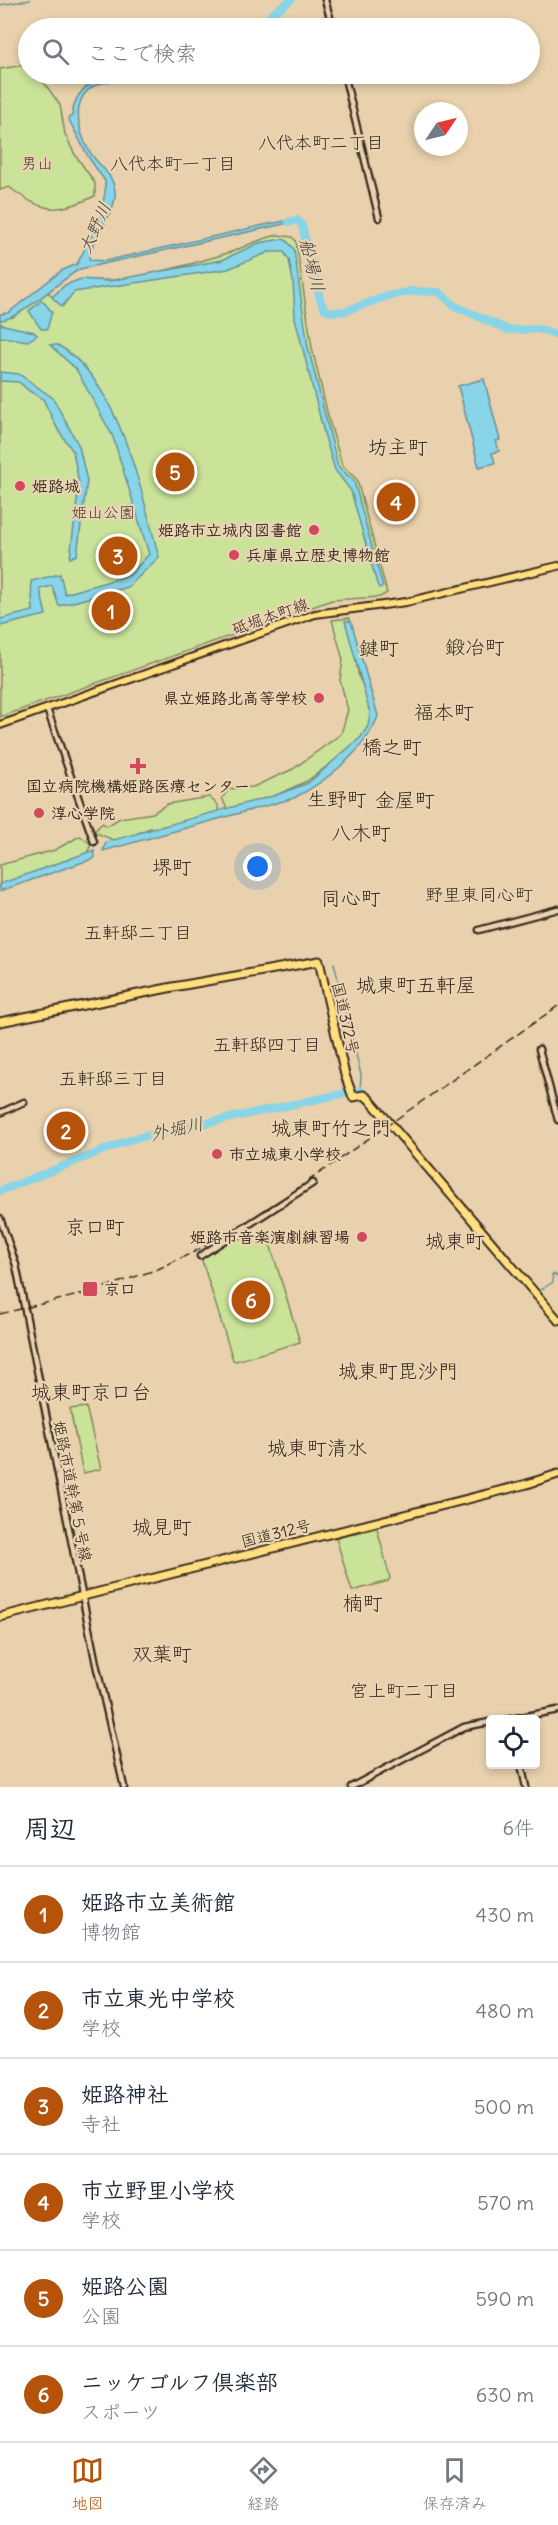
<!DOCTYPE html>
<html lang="ja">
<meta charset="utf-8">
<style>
:root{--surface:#fff;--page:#f2f2f3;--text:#1f2937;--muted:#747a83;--line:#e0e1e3;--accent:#b45309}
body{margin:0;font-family:Delius,"Klee One",sans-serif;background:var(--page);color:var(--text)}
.controls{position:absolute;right:18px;bottom:18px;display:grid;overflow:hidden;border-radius:6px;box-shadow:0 3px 9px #0003}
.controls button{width:54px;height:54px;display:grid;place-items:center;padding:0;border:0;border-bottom:2px solid var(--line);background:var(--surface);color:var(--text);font:30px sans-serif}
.compass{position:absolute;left:414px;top:102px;width:54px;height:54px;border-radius:50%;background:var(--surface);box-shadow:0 3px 9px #0003;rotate:55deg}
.you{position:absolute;left:258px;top:867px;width:21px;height:21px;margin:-15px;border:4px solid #fff;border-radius:50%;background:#1a73e8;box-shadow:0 0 0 9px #1a73e833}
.badge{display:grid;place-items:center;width:39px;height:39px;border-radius:50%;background:var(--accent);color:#fff;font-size:20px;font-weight:700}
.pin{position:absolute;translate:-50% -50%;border:3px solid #fff;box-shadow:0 2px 6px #0006}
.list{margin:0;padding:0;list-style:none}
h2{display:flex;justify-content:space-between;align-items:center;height:78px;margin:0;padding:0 24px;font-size:26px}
h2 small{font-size:20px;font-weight:400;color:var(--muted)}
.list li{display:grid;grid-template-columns:39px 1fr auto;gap:18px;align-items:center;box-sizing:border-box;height:96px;padding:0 24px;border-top:2px solid var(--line)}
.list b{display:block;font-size:22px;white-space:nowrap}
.list p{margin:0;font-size:20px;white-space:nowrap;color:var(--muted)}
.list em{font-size:20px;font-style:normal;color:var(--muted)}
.icon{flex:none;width:33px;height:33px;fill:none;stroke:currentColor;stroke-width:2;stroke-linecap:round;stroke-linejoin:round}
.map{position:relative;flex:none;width:558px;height:1787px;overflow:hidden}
.search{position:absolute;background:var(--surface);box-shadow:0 3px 9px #0003;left:18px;right:18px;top:18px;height:66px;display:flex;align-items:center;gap:15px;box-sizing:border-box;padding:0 21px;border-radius:33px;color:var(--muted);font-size:22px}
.sheet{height:654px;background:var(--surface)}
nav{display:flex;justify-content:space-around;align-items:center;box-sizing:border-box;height:84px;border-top:2px solid var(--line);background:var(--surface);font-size:16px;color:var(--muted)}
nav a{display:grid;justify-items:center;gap:3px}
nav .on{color:var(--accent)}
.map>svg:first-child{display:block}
.green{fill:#cae399;stroke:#82865c;stroke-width:1.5}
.water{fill:#88d4e8;stroke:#699097;stroke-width:1.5}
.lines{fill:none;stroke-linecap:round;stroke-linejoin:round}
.stream{stroke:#699097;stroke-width:1.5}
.river{stroke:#88d4e8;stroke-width:8}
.minor-casing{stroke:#3b2a1e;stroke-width:9}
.major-casing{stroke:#3b2a1e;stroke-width:10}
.highway-casing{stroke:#3b2a1e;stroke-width:11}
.minor{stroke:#e9d4b3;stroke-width:4.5}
.major{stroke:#ffdf80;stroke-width:6}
.highway{stroke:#ffdf80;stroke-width:7}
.rail{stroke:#3b2a1e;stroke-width:1.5;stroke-dasharray:9 4.5;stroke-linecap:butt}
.poi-dot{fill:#d1495b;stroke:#e9d4b3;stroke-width:2}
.labels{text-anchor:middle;stroke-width:4.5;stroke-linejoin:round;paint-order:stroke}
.park-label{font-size:16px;fill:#493c2a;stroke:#e9d4b3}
.poi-label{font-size:16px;font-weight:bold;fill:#3b2a1e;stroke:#e9d4b3;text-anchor:start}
.street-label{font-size:16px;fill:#3b2a1e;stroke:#e9d4b3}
.neighbourhood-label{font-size:18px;fill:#3b2a1e;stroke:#e9d4b3}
.water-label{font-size:18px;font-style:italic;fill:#47443c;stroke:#e9d4b3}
.quarter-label{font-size:20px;fill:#3b2a1e;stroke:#e9d4b3}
</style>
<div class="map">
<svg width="558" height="1787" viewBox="0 0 558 1787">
<rect width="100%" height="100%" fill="#e8d1ac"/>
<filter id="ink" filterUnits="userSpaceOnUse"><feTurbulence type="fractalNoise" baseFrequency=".0167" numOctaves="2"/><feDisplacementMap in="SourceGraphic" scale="12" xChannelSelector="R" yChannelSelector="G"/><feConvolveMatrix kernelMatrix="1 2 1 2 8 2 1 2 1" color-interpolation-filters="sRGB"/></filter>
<g filter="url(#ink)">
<path class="green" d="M 24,65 L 28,68 L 28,74 L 38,74 L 60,105 L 65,134 L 74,153 L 95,183 L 95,196 C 56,214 44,213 9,187 L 0,190 L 0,69 Z
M 278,235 L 292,237 L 296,241 L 312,348 L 329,420 L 342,465 L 357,480 L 387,593 L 380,597 L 332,600 L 0,717 L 0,319 L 13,317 L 48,292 L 53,297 C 79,271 90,284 123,279 C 159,273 196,263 231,252 C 247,246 261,238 278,235 Z
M 349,618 L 359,678 L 371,699 L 370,726 L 360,742 L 307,781 L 259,803 L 228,811 L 222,798 L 229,789 L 253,787 L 293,769 L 341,734 L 348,710 L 340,680 L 343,660 L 332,620 Z
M 209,797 L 218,805 L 218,814 L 176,825 L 150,828 L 118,842 L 94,832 L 102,823 L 107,826 L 120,818 L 153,813 L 167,804 Z
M 80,836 L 91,844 L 85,858 L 0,887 L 0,865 L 55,850 Z
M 252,1235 L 270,1244 L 300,1342 L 236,1361 L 233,1360 L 201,1257 L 227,1243 Z
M 86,1407 L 101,1469 L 83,1473 L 70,1409 Z
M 377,1528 L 390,1578 L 388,1581 L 352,1591 L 336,1538 Z"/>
<path class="water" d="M 129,75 L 131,79 C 119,81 105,80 94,86 C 67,101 80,142 96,160 C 104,170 114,178 115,191 C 117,216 90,236 89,260 L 105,261 L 264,225 L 295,219 L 302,220 L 80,269 C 58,281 20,320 0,320 L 0,314 L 8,313 L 61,271 L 77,264 L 99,221 L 105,193 L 105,181 L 89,158 L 68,118 L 72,116 C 75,83 100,78 129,75 Z
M 281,239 L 286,240 L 294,249 L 308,347 L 338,466 L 354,481 L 383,587 L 379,588 L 377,584 L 351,491 L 335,470 L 325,437 L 295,318 L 293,281 L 289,260 L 284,252 L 269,252 L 228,269 L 74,292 L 62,307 L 52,297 L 65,285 L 81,279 L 109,281 L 222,260 L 259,243 Z
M 42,300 L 52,312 L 47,329 L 41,329 L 29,311 Z
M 0,324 L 34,332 L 37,335 L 28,341 L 0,337 Z
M 50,345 L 58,345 C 120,381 141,492 159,557 L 128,587 L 59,606 L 52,586 L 40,589 L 46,615 L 0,626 L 0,619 L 33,611 L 31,581 L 60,574 L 65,594 L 130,575 L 149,554 L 113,437 L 76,369 Z
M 0,372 L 19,374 L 53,398 L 79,446 L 87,481 L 77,555 L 70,558 L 79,484 L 73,451 L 58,430 L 43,399 L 29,391 L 19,382 L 0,381 Z
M 484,379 L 500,440 L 496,441 L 499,451 L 492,453 L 495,463 L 479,467 L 458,386 Z
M 345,621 L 351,621 L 378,716 C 365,751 327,781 294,798 L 103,851 L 106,842 L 276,795 L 308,783 L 361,737 L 368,726 L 370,713 Z
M 94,850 L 95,858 L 0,891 L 0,884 Z"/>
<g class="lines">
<path class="stream" d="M 0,5 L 30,0
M 334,963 L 361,1075 L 360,1090
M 538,1292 L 553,1282 L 552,1274 L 558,1276"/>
<path class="river" d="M 261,28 L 274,12 L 291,0
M 120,78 L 155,74
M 289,222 L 297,220 L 302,226 L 320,299 L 324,308 L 330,312 L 345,311 L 388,296 L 413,291 L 439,292 L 455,306 L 508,330 L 540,329 L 558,335
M 0,1191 L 132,1139 L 360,1090"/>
<defs>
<path id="minor" d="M 325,0 L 333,28
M 344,74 L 379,218
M 47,709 L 94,842
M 479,930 L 558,909
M 539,1049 L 558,1120
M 0,1113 L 24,1102
M 0,1218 L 16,1265 L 96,1664 L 124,1787
M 200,1256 L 313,1183
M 505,1720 L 558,1710
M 521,1764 L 526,1787
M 351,1787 L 464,1727 L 490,1722"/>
<path id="major" d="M 0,725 L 315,614 L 406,602 L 558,566"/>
<path id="highway" d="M 0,1022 L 173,987 L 319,961 L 345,1075 L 353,1097 L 364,1095 L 369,1099 L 558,1320
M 0,1617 L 527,1484 L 558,1474"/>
</defs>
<use href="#minor" class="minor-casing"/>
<use href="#major" class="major-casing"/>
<use href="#highway" class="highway-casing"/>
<use href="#minor" class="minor"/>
<use href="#major" class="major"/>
<use href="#highway" class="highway"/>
<path class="rail" d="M 0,1314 L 91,1292 L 158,1269 L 194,1252 L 268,1209 L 558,1006"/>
</g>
</g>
<g class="poi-dot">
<circle cx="20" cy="486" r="6"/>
<circle cx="314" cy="530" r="6"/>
<circle cx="234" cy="555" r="6"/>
<circle cx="319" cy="698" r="6"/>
<path d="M135 757h6v6h6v6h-6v6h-6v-6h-6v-6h6z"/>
<circle cx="39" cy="813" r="6"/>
<circle cx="217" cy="1154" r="6"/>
<circle cx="362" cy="1237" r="6"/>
<rect x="82" y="1281" width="16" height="16" rx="3"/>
</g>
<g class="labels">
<g class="park-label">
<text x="37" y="169">男山</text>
<text x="103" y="518">姫山公園</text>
</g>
<g class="poi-label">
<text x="32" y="492">姫路城</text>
<text x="302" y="536" text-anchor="end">姫路市立城内図書館</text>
<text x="246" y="561">兵庫県立歴史博物館</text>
<text x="307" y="704" text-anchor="end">県立姫路北高等学校</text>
<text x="138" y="792" text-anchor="middle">国立病院機構姫路医療センター</text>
<text x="51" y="819">淳心学院</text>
<text x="229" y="1160">市立城東小学校</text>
<text x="350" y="1243" text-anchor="end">姫路市音楽演劇練習場</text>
<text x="104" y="1295">京口</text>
</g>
<g class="street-label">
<text transform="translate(270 616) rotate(-19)" y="6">砥堀本町線</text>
<text transform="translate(346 1018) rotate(77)" y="6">国道372号</text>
<text transform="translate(73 1491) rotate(79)" y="6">姫路市道幹第５号線</text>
<text transform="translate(276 1533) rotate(-14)" y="6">国道312号</text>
</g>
<g class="neighbourhood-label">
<text x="321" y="149">八代本町二丁目</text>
<text x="173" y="170">八代本町一丁目</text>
<text x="479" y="901">野里東同心町</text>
<text x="138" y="939">五軒邸二丁目</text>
<text x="267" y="1051">五軒邸四丁目</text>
<text x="113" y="1085">五軒邸三丁目</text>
<text x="404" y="1697">宮上町二丁目</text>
</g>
<g class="water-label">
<text transform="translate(95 228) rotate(-66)" y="6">大野川</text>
<text transform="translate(312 265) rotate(76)" y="6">船場川</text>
<text transform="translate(177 1129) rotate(-12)" y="6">外堀川</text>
</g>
<g class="quarter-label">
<text x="398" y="454">坊主町</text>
<text x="475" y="654">鍛冶町</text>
<text x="379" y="655">鍵町</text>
<text x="444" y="719">福本町</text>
<text x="392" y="754">橋之町</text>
<text x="337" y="806">生野町</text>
<text x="405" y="807">金屋町</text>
<text x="361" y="840">八木町</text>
<text x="172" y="874">堺町</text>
<text x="351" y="905">同心町</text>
<text x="416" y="992">城東町五軒屋</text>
<text x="331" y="1135">城東町竹之門</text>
<text x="95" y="1234">京口町</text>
<text x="455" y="1248">城東町</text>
<text x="398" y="1378">城東町毘沙門</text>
<text x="91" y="1399">城東町京口台</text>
<text x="317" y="1455">城東町清水</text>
<text x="162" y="1534">城見町</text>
<text x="363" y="1610">楠町</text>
<text x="162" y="1661">双葉町</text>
</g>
</g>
</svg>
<div class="controls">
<button><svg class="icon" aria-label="locate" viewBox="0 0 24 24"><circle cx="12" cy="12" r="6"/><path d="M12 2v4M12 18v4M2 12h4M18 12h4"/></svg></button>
</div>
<svg class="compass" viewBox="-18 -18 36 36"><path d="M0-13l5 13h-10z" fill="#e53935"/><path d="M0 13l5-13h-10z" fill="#747a83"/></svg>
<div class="you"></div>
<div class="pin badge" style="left:111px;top:611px">1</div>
<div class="pin badge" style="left:66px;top:1131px">2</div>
<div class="pin badge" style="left:118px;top:556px">3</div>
<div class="pin badge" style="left:396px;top:502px">4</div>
<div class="pin badge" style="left:175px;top:472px">5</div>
<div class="pin badge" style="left:251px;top:1300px">6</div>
<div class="search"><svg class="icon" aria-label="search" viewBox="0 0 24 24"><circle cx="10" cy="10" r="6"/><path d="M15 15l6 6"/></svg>ここで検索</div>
</div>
<section class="sheet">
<h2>周辺<small>6件</small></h2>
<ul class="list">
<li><span class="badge">1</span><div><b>姫路市立美術館</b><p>博物館</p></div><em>430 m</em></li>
<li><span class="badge">2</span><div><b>市立東光中学校</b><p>学校</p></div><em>480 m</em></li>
<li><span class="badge">3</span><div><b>姫路神社</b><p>寺社</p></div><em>500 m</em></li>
<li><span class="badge">4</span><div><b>市立野里小学校</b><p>学校</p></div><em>570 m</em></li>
<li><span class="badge">5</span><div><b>姫路公園</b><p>公園</p></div><em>590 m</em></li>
<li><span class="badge">6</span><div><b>ニッケゴルフ倶楽部</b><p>スポーツ</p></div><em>630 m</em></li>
</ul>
</section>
<nav>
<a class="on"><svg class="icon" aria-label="map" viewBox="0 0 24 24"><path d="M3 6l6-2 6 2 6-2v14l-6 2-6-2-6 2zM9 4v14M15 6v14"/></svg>地図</a>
<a><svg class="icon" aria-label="directions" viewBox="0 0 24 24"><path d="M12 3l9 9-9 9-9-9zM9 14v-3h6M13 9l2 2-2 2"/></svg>経路</a>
<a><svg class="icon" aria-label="saved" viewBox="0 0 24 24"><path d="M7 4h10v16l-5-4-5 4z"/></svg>保存済み</a>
</nav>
